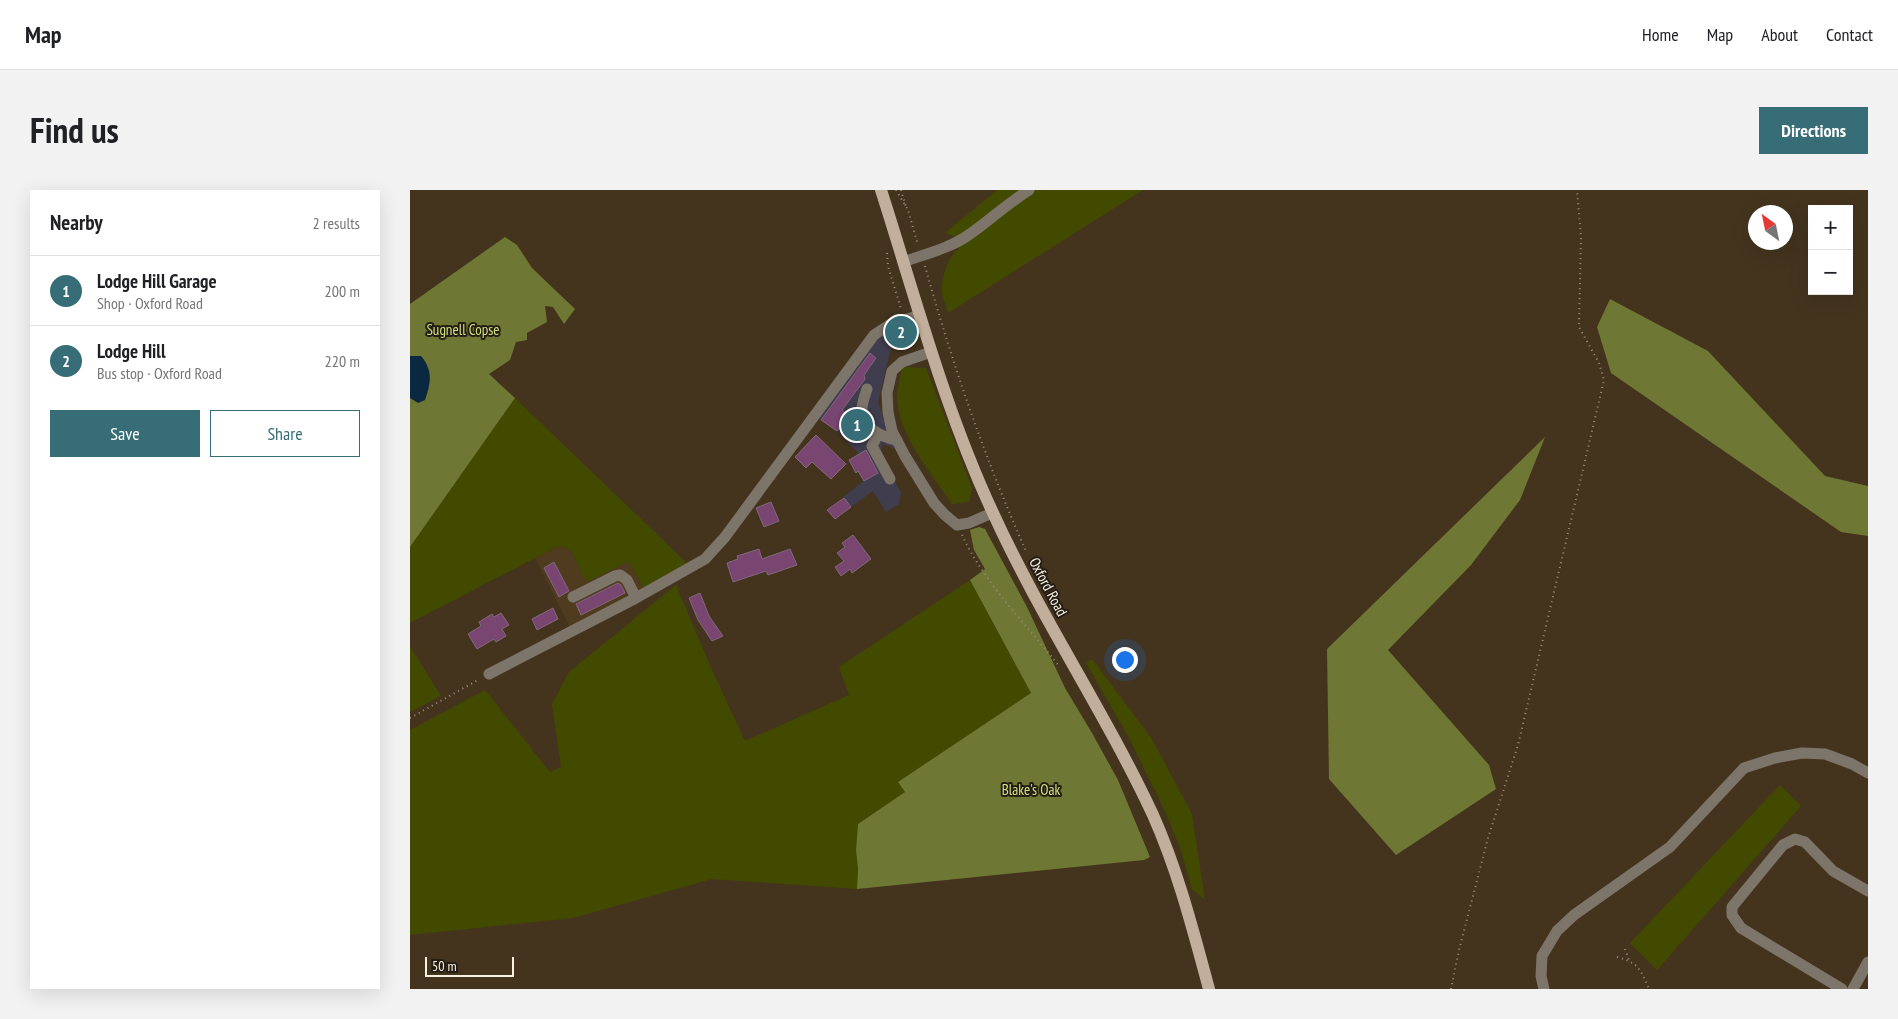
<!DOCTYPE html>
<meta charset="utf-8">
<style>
:root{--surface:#fff;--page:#f2f2f2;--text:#202124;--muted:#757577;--line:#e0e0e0;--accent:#376d77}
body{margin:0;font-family:"PT Sans Narrow",sans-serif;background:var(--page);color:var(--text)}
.controls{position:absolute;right:15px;top:15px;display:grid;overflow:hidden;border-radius:0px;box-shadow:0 5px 20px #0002}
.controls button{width:45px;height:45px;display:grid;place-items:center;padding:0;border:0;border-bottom:1px solid var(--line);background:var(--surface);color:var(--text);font:25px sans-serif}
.compass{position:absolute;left:1338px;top:15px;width:45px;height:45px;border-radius:50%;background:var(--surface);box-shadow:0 5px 20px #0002;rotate:327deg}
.scale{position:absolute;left:15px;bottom:12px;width:89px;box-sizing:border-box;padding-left:5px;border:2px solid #faf1e3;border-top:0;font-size:14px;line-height:18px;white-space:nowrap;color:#faf1e3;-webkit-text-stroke:4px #241d13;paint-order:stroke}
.you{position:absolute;left:714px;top:469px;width:18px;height:18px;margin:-12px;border:4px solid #fff;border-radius:50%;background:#1a73e8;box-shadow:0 0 0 8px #1a73e833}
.badge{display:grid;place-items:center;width:32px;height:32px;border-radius:50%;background:var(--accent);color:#fff;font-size:16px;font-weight:700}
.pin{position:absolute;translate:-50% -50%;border:2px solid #fff;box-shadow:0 1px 5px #0006}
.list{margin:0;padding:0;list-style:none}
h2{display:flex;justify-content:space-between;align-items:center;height:65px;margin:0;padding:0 20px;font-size:21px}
h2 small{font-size:16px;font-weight:400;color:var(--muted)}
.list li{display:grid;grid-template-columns:32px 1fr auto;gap:15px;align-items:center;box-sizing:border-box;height:70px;padding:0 20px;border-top:1px solid var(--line)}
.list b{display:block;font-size:19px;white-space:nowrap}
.list p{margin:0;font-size:16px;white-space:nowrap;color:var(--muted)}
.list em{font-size:16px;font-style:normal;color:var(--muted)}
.actions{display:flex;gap:10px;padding:15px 20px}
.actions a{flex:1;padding:11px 0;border:1px solid var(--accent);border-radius:0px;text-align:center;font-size:18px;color:var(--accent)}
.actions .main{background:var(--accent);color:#fff}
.map{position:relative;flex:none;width:1458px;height:799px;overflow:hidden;border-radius:0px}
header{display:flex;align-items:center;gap:30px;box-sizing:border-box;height:70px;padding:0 25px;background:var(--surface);border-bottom:1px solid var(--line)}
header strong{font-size:24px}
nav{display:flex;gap:28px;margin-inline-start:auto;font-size:18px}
.intro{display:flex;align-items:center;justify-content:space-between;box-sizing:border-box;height:120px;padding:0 30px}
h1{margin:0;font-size:35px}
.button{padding:12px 22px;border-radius:0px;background:var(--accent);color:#fff;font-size:18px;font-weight:700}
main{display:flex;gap:30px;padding:0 30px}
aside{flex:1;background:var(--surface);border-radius:0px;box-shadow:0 5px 20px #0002}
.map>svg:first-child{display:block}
.commercial{fill:#3f3d4e}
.built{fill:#4f3c1e}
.green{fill:#424a00}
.forest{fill:#6e7834}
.water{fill:#0a283f}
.building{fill:#794671;stroke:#81687c}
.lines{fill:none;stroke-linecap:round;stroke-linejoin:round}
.path{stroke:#9c8f7d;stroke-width:2;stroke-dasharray:1 4;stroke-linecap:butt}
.minor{stroke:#7d746a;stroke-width:11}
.major{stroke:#c2af9b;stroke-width:12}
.labels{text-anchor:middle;stroke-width:4;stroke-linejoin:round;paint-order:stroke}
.park-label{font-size:15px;fill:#d0e07f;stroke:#241d13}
.street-label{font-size:15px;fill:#faf1e3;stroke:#241d13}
</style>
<header>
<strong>Map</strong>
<nav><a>Home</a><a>Map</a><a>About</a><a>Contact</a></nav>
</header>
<div class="intro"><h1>Find us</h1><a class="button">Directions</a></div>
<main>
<aside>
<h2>Nearby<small>2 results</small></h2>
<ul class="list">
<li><span class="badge">1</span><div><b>Lodge Hill Garage</b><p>Shop · Oxford Road</p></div><em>200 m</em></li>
<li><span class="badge">2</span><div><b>Lodge Hill</b><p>Bus stop · Oxford Road</p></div><em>220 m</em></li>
</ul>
<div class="actions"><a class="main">Save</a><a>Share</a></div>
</aside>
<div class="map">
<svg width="1458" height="799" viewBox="0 0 1458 799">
<rect width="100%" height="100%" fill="#44341e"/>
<path class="commercial" d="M 478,141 L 485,147 L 479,166 L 468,212 L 484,258 L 472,254 L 470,262 L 491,303 L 489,314 L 476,322 L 463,301 L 441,317 L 433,307 L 454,291 L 449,282 L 446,283 L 439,270 L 449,264 L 427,241 L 407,227 L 464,151 Z"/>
<path class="built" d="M 148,356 L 162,361 L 174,389 L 179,391 L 219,371 L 234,399 L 160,437 L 125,368 Z"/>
<path class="green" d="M 587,0 L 733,0 L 538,123 C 536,116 532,106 532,99 C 532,86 538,66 549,59 L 543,46 L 535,43 Z
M 492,177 L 516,178 L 562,298 L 559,312 L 542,314 C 522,285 485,240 487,204 C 488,195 491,186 492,177 Z
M 105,208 L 279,375 L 234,399 L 219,371 L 179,391 L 174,389 L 162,361 L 148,356 L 0,433 L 0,357 Z
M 560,390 L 621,503 L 488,592 L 495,602 L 448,634 L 446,660 L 448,679 L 447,699 L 302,689 L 163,728 L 0,745 L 0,540 L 75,500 L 140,582 L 151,577 L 142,514 L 159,482 L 266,395 L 302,480 L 335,551 L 439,505 L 429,477 Z
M 0,456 L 31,506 L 0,522 Z
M 682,469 L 742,549 L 782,624 L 795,710 L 782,699 L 771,660 L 755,621 L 718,546 L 676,473 Z
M 1370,595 L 1391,616 L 1247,780 L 1220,753 Z"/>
<path class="forest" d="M 95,47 L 107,55 L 122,78 L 165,119 L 154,134 L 143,117 L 135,116 L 137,132 L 117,143 L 117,150 L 106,152 L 100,170 L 79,184 L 105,208 L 0,357 L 0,114 Z
M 1200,109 L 1298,161 L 1415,286 L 1458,296 L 1458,346 L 1431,342 L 1201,183 L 1187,137 Z
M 1135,247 L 1110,310 L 1061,375 L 978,460 L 1079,575 L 1086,599 L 986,665 L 919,589 L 917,459 Z
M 569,337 L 575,339 L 617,417 L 655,498 L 682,543 L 708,590 L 740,667 L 734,670 L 447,699 L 448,679 L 446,660 L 448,634 L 495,602 L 488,592 L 621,503 L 560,390 L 575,379 L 564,360 L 560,340 Z"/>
<path class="water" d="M 0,166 L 11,166 C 23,180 21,193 15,210 L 8,213 L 0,208 Z"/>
<path class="building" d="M 460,163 L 466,168 L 454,185 L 455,189 L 432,220 L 438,225 L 427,241 L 411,230 Z
M 406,245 L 436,274 L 421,289 L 402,272 L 396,278 L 385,267 Z
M 456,260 L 468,283 L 454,291 L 448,281 L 446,283 L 439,270 Z
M 434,308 L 441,317 L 425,329 L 417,320 Z
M 361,312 L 369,331 L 354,337 L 346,318 Z
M 443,345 L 461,369 L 442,383 L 440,379 L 431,386 L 425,377 L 434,371 L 427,363 L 435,357 L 432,353 Z
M 349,359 L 352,369 L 380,359 L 387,375 L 358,385 L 356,381 L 323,392 L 317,373 L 328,369 L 327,366 Z
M 144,372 L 159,401 L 149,407 L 134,378 Z
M 208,393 L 211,395 L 215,403 L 171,425 L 166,414 Z
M 290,403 L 299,426 L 313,446 L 302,451 L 288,430 L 279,408 Z
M 143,418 L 148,429 L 127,440 L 122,429 Z
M 91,423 L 99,435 L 92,439 L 96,446 L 86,452 L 84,449 L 67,459 L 58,444 L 71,436 L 69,432 L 82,424 L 84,427 Z"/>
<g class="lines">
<path class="path" d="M 486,0 L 498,20 L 508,55
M 491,0 L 496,17
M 477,63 L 478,76 L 491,119
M 515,76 C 542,173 575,269 616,361
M 497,140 L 503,157
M 552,345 C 575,394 616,434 649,476
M 0,528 L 68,490
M 1215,759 L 1219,770
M 1207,767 C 1229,773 1230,779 1239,799
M 1041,799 L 1049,760 L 1078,648 L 1108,555 L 1194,190 L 1189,173 L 1169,137 L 1171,47 L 1167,0"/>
<path class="minor" d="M 493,72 C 515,64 541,58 560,44 C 580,30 598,13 619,0
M 521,162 L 492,172 L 482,181 L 477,203 L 478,222 L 482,241 L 495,266 L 524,313 L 535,325 L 547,335 L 559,333 L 582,323
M 457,199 C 455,205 452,213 452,219 C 452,238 471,247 487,250
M 468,244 L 462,256 L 480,289
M 163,407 L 205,386 L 210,385 L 217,390 L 226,408
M 79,484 L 226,408 L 295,369 L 315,347 L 464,145 L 479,135 L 510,125
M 1134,799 L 1131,786 L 1132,766 L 1147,741 L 1164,725 L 1260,657 L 1334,578 L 1365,568 L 1392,563 L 1415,564 L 1442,574 L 1458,583
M 1432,799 L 1331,738 L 1322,725 L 1322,717 L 1373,655 L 1385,649 L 1395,652 L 1423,681 L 1458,701
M 1443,799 L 1458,772"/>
<path class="major" d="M 471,0 C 506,109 535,221 584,325 C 631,428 695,522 743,625 C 768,681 783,740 799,799"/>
</g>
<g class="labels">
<g class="park-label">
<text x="53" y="145">Sugnell Copse</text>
<text x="621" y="605">Blake's Oak</text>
</g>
<g class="street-label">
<text transform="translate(638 397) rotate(62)" y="5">Oxford Road</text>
</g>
</g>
</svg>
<div class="controls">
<button>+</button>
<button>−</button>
</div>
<svg class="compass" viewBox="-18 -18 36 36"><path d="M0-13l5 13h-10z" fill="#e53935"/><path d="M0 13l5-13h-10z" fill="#757577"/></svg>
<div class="scale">50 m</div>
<div class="you"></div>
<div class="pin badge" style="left:447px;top:235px">1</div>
<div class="pin badge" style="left:491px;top:142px">2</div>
</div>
</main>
